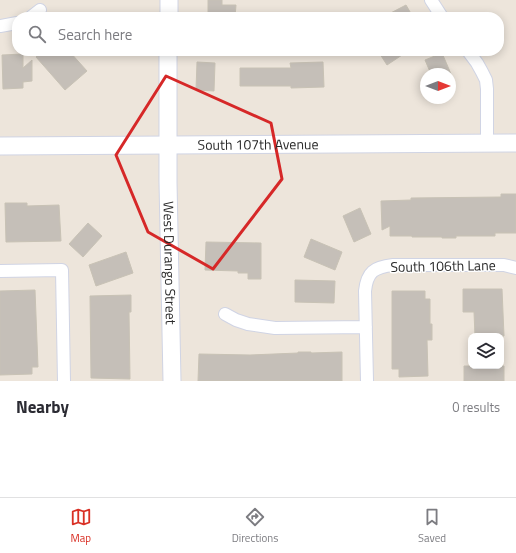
<!DOCTYPE html>
<style>
:root{--surface:#fff;--page:#f7f7f7;--text:#2b2b33;--muted:#7c7c81;--line:#e1e1e2;--accent:#d93025}
body{margin:0;font-family:"Titillium Web",sans-serif;background:var(--page);color:var(--text)}
.controls{position:absolute;right:12px;bottom:12px;display:grid;overflow:hidden;border-radius:8px;box-shadow:0 2px 10px #0003}
.controls button{width:36px;height:36px;display:grid;place-items:center;padding:0;border:0;border-bottom:1px solid var(--line);background:var(--surface);color:var(--text);font:20px sans-serif}
.compass{position:absolute;left:420px;top:68px;width:36px;height:36px;border-radius:50%;background:var(--surface);box-shadow:0 2px 10px #0003;rotate:90deg}
.list{margin:0;padding:0;list-style:none}
h2{display:flex;justify-content:space-between;align-items:center;height:52px;margin:0;padding:0 16px;font-size:17px}
h2 small{font-size:13px;font-weight:400;color:var(--muted)}
.icon{flex:none;width:22px;height:22px;fill:none;stroke:currentColor;stroke-width:2;stroke-linecap:round;stroke-linejoin:round}
.map{position:relative;flex:none;width:516px;height:381px;overflow:hidden}
.search{position:absolute;background:var(--surface);box-shadow:0 2px 10px #0003;left:12px;right:12px;top:12px;height:44px;display:flex;align-items:center;gap:10px;box-sizing:border-box;padding:0 14px;border-radius:16px;color:var(--muted);font-size:15px}
.sheet{height:116px;background:var(--surface)}
nav{display:flex;justify-content:space-around;align-items:center;box-sizing:border-box;height:56px;border-top:1px solid var(--line);background:var(--surface);font-size:11px;color:var(--muted)}
nav a{display:grid;justify-items:center;gap:2px}
nav .on{color:var(--accent)}
.map>svg:first-child{display:block}
.building{fill:#c5bfb8;stroke:#c8c2b5}
.lines{fill:none;stroke-linecap:round;stroke-linejoin:round}
.street-casing{stroke:#d0d4e4;stroke-width:14}
.secondary-casing{stroke:#d0d4e4;stroke-width:19}
.street{stroke:#fff;stroke-width:12}
.secondary{stroke:#fff;stroke-width:17}
.marked{fill:none;stroke:#d62828;stroke-width:3;stroke-linejoin:round}
.labels{text-anchor:middle;stroke-width:3;stroke-linejoin:round;paint-order:stroke}
.street-label{font-size:14px;fill:#2a2a2a;stroke:#fff}
</style>
<div class="map">
<svg width="516" height="381" viewBox="0 0 516 381">
<rect width="100%" height="100%" fill="#ede5db"/>
<path class="building" d="M 208,0 L 222,0 L 222,5 L 236,5 L 235,17 L 208,17 Z
M 406,5 L 413,17 L 383,17 Z
M 42,51 L 69,51 L 87,71 L 65,90 L 36,57 Z
M 378,51 L 408,51 L 387,65 Z
M 442,53 L 451,74 L 431,74 L 425,60 Z
M 23,54 L 23,68 L 32,60 L 32,81 L 23,82 L 23,88 L 3,89 L 2,55 Z
M 197,62 L 215,63 L 214,91 L 196,90 Z
M 323,62 L 324,87 L 291,88 L 291,86 L 240,86 L 240,68 L 291,68 L 290,63 Z
M 501,194 L 516,194 L 516,233 L 495,233 L 495,236 L 456,236 L 456,238 L 442,238 L 442,237 L 412,237 L 412,236 L 390,236 L 390,226 L 382,230 L 381,201 L 411,200 L 411,198 L 501,197 Z
M 5,203 L 27,203 L 27,206 L 59,205 L 61,241 L 6,242 Z
M 360,208 L 371,234 L 354,242 L 343,216 Z
M 88,223 L 102,236 L 83,257 L 69,244 Z
M 311,239 L 342,252 L 335,270 L 304,257 Z
M 206,242 L 261,243 L 261,279 L 248,279 L 248,273 L 238,273 L 238,271 L 205,270 Z
M 126,252 L 133,273 L 96,286 L 89,265 Z
M 295,280 L 335,281 L 334,303 L 295,302 Z
M 463,289 L 502,289 L 504,336 L 475,336 L 474,312 L 463,312 Z
M 35,290 L 38,367 L 32,367 L 32,374 L 0,375 L 0,291 Z
M 392,291 L 425,291 L 425,299 L 430,299 L 430,324 L 432,324 L 432,340 L 427,340 L 428,376 L 399,377 L 399,369 L 392,369 Z
M 131,295 L 131,312 L 129,312 L 130,379 L 91,378 L 90,296 Z
M 298,352 L 311,352 L 311,353 L 342,352 L 342,381 L 198,381 L 199,354 L 250,355 L 298,353 Z
M 464,366 L 504,366 L 504,381 L 464,381 Z"/>
<g class="lines">
<defs>
<path id="street" d="M 431,0 L 442,17
M 31,17 L 40,10
M 0,26 L 17,23
M 468,51 L 477,63 L 482,72 L 486,80 L 487,89 L 487,143
M 0,271 L 62,270 L 64,381
M 225,314 L 236,320 L 248,324 L 275,328 L 366,327
M 367,381 L 365,291 C 367,272 374,267 393,265 L 504,265 L 516,268"/>
<g id="secondary">
<path d="M 169,17 L 169,0"/>
<path id="s1" d="M 168,51 L 168,182 L 172,381"/>
<path id="s2" d="M 0,146 L 516,143"/>
</g>
</defs>
<use href="#street" class="street-casing"/>
<use href="#secondary" class="secondary-casing"/>
<use href="#street" class="street"/>
<use href="#secondary" class="secondary"/>
</g>
<path class="marked" d="M 166,76 L 271,123 L 282,179 L 213,269 L 148,232 L 116,155 Z"/>
<g class="labels">
<g class="street-label">
<text dy="5" stroke="none"><textPath href="#s2" startOffset="258">South 107th Avenue</textPath></text>
<text dy="5" stroke="none"><textPath href="#s1" startOffset="212">West Durango Street</textPath></text>
<text transform="translate(443 266) rotate(-1)" y="5">South 106th Lane</text>
</g>
</g>
</svg>
<div class="controls">
<button><svg class="icon" aria-label="layers" viewBox="0 0 24 24"><path d="M12 4l9 5-9 5-9-5zM3 14l9 5 9-5"/></svg></button>
</div>
<svg class="compass" viewBox="-18 -18 36 36"><path d="M0-13l5 13h-10z" fill="#e53935"/><path d="M0 13l5-13h-10z" fill="#7c7c81"/></svg>
<div class="search"><svg class="icon" aria-label="search" viewBox="0 0 24 24"><circle cx="10" cy="10" r="6"/><path d="M15 15l6 6"/></svg>Search here</div>
</div>
<section class="sheet">
<h2>Nearby<small>0 results</small></h2>
<ul class="list">
</ul>
</section>
<nav>
<a class="on"><svg class="icon" aria-label="map" viewBox="0 0 24 24"><path d="M3 6l6-2 6 2 6-2v14l-6 2-6-2-6 2zM9 4v14M15 6v14"/></svg>Map</a>
<a><svg class="icon" aria-label="directions" viewBox="0 0 24 24"><path d="M12 3l9 9-9 9-9-9zM9 14v-3h6M13 9l2 2-2 2"/></svg>Directions</a>
<a><svg class="icon" aria-label="saved" viewBox="0 0 24 24"><path d="M7 4h10v16l-5-4-5 4z"/></svg>Saved</a>
</nav>
